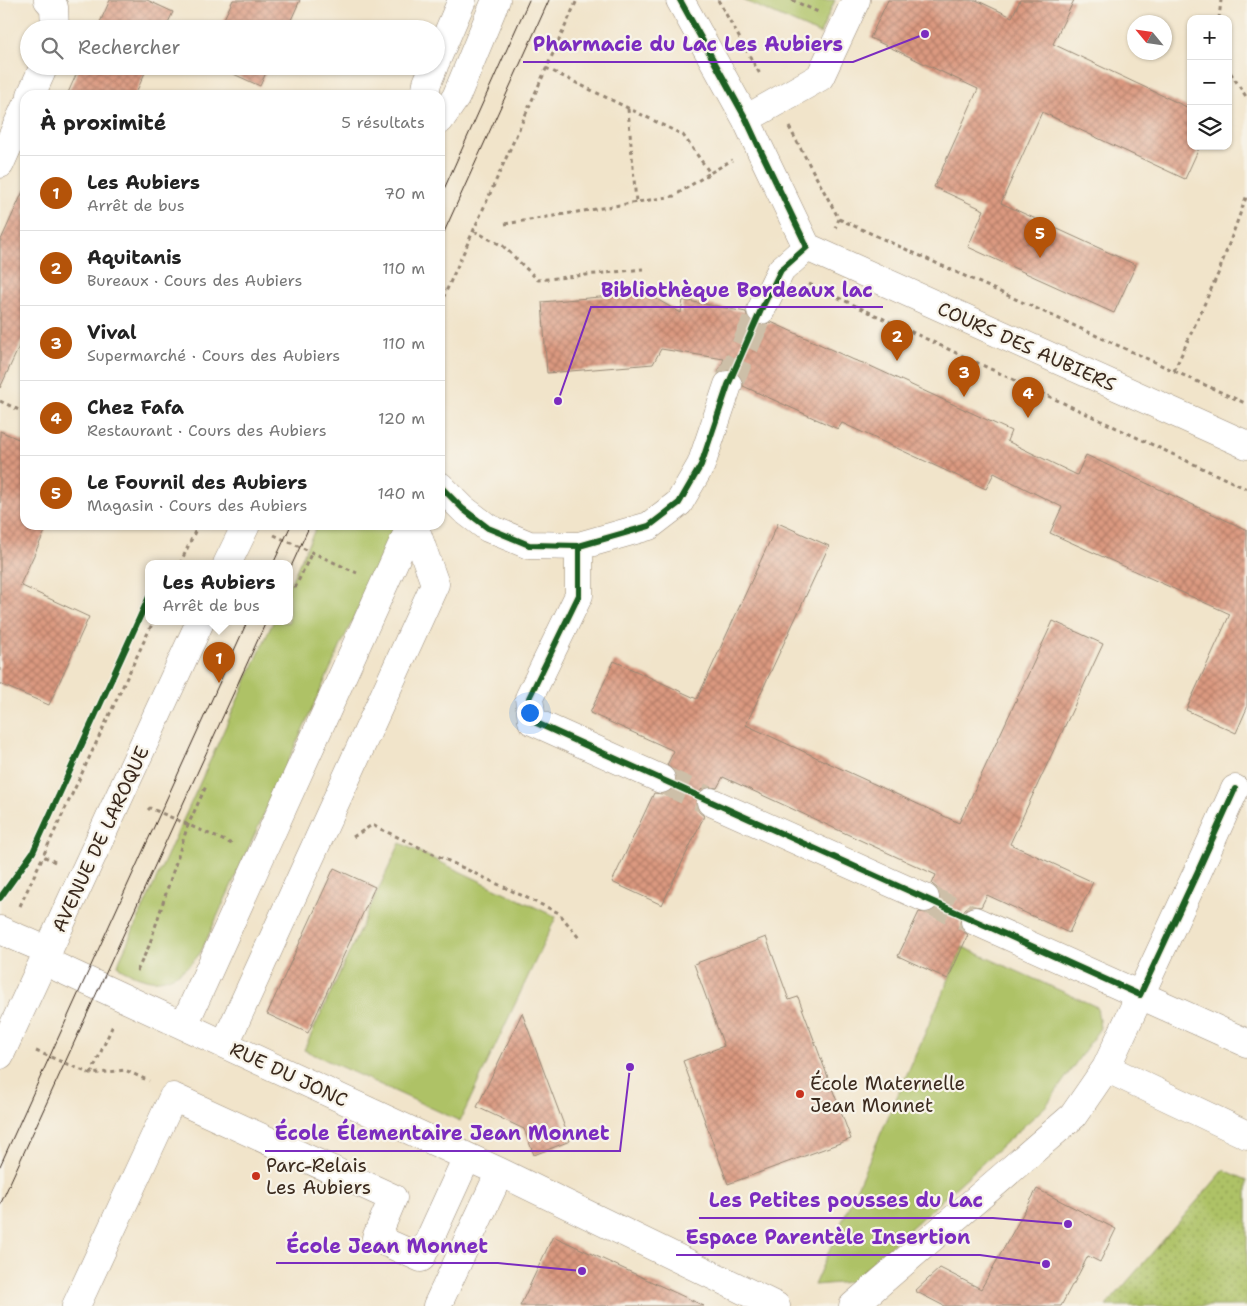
<!DOCTYPE html>
<html lang="fr">
<meta charset="utf-8">
<style>
:root{--surface:#fff;--page:#f2f2f2;--text:#222;--muted:#767676;--line:#e0e0e0;--accent:#b45309}
body{margin:0;font-family:"Shantell Sans",sans-serif;background:var(--page);color:var(--text)}
.controls{position:absolute;right:15px;top:15px;display:grid;overflow:hidden;border-radius:10px;box-shadow:0 1px 4px #0004}
.controls button{width:45px;height:45px;display:grid;place-items:center;padding:0;border:0;border-bottom:1px solid var(--line);background:var(--surface);color:var(--text);font:25px sans-serif}
.compass{position:absolute;left:1127px;top:15px;width:45px;height:45px;border-radius:50%;background:var(--surface);box-shadow:0 1px 4px #0004;rotate:299deg}
.you{position:absolute;left:529px;top:712px;width:18px;height:18px;margin:-12px;border:4px solid #fff;border-radius:50%;background:#1a73e8;box-shadow:0 0 0 8px #1a73e833}
.badge{display:grid;place-items:center;width:32px;height:32px;border-radius:50%;background:var(--accent);color:#fff;font-size:16px;font-weight:700}
.pin{position:absolute;translate:-50% -41px;filter:drop-shadow(0 1px 2px #0008)}
.pin::after{content:'';position:absolute;top:26px;width:18px;height:15px;background:inherit;clip-path:polygon(0 0,100% 0,50% 100%)}
.popup{position:absolute;left:145px;top:560px;width:148px;height:65px;box-sizing:border-box;display:grid;place-content:center;border-radius:10px;background:var(--surface);filter:drop-shadow(0 1px 4px #0005);font-size:16px;white-space:nowrap;color:var(--muted)}
.popup b{font-size:19px;color:var(--text)}
.popup::after{content:'';position:absolute;left:50%;top:100%;margin-left:-10px;border:10px solid transparent;border-top-color:var(--surface)}
.list{margin:0;padding:0;list-style:none}
h2{display:flex;justify-content:space-between;align-items:center;height:65px;margin:0;padding:0 20px;font-size:21px}
h2 small{font-size:16px;font-weight:400;color:var(--muted)}
.list li{display:grid;grid-template-columns:32px 1fr auto;gap:15px;align-items:center;box-sizing:border-box;height:75px;padding:0 20px;border-top:1px solid var(--line)}
.list b{display:block;font-size:19px;white-space:nowrap}
.list p{margin:0;font-size:16px;white-space:nowrap;color:var(--muted)}
.list em{font-size:16px;font-style:normal;color:var(--muted)}
.icon{flex:none;width:28px;height:28px;fill:none;stroke:currentColor;stroke-width:2;stroke-linecap:round;stroke-linejoin:round}
.map{position:relative;flex:none;width:1247px;height:1306px;overflow:hidden}
.search{position:absolute;background:var(--surface);box-shadow:0 1px 4px #0004;left:20px;top:20px;width:425px;height:55px;display:flex;align-items:center;gap:12px;box-sizing:border-box;padding:0 18px;border-radius:28px;color:var(--muted);font-size:19px}
.panel{position:absolute;background:var(--surface);box-shadow:0 1px 4px #0004;left:20px;top:90px;width:425px;height:440px;border-radius:15px}
.map>svg:first-child{display:block}
.green{fill:#aec266;stroke:#747642}
.garden{fill:url(#garden-dots);stroke:#747642}
.building{fill:url(#building-cross-hatch)}
.lines{fill:none;stroke-linecap:round;stroke-linejoin:round}
.minor-tunnel{stroke:#cdbfa8;stroke-width:28;stroke-dasharray:28 14;stroke-linecap:butt}
.minor-casing{stroke:#968774;stroke-width:29}
.path{stroke:#968774;stroke-width:3;stroke-dasharray:4 4;stroke-linecap:butt}
.minor{stroke:#fff;stroke-width:28}
.tram{stroke:#3b2a1e;stroke-width:1}
.cycleway-casing{stroke:#f7f3e8;stroke-width:9}
.cycleway{stroke:#1b5e20;stroke-width:6}
.poi-dot{fill:#c8321e;stroke:#f7f3e8;stroke-width:2}
.labels{text-anchor:middle;stroke-width:4.5;stroke-linejoin:round;paint-order:stroke}
.street-label{font-size:19px;fill:#3b2a1e;stroke:#f7f3e8}
.poi-label{font-size:19px;fill:#3b2a1e;stroke:#f7f3e8;text-anchor:start}
.leader{fill:none;stroke:#7b2cbf;stroke-width:2}
.callout-dot{fill:#7b2cbf;stroke:#f7f3e8;stroke-width:2}
.callout-label{font-size:20px;text-anchor:middle;font-weight:bold;fill:#7b2cbf;stroke:#f7f3e8;stroke-width:4.5;stroke-linejoin:round;paint-order:stroke}
</style>
<div class="map">
<svg width="1247" height="1306" viewBox="0 0 1247 1306">
<defs>
<pattern id="garden-dots" width="8" height="8" patternUnits="userSpaceOnUse" patternTransform="scale(1.25)"><rect width="8" height="8" fill="#aec266"/><path d="M2 2h.1M6 6h.1" fill="none" stroke="#8f9e53" stroke-width="1.8" stroke-linecap="round"/></pattern>
<pattern id="building-cross-hatch" width="8" height="8" patternUnits="userSpaceOnUse" patternTransform="scale(1.25)"><rect width="8" height="8" fill="#db9980"/><path d="M0 0l8 8M0 8l8-8" fill="none" stroke="#b37d68"/></pattern>
</defs>
<rect width="100%" height="100%" fill="#f7f3e8"/>
<filter id="ink" filterUnits="userSpaceOnUse"><feTurbulence type="fractalNoise" baseFrequency=".02" numOctaves="2"/><feDisplacementMap in="SourceGraphic" scale="10" xChannelSelector="R" yChannelSelector="G"/><feConvolveMatrix kernelMatrix="1 2 1 2 8 2 1 2 1" color-interpolation-filters="sRGB"/></filter>
<filter id="wash" filterUnits="userSpaceOnUse"><feTurbulence type="fractalNoise" baseFrequency=".0096" numOctaves="4" result="noise"/><feDisplacementMap in="SourceGraphic" scale="20" xChannelSelector="R" yChannelSelector="G"/><feGaussianBlur stdDeviation="1.12" result="paint"/><feColorMatrix in="noise" values="0 0 0 0 0 0 0 0 0 0 0 0 0 0 0 0 0 1.4 0 .05"/><feComposite in="paint" operator="in"/></filter>
<g filter="url(#wash)">
<rect width="100%" height="100%" fill="#f1e4ca"/>
<path class="green" d="M 743,0 L 835,0 L 820,34 Z
M 317,525 L 396,525 L 201,952 C 189,968 168,985 146,979 C 137,977 128,972 120,968 L 118,965 L 120,959 L 273,622 L 289,622 L 289,586 Z
M 400,843 L 556,917 L 460,1121 L 304,1050 Z
M 963,947 L 1097,1007 L 1100,1028 L 1046,1106 L 851,1282 L 814,1285 Z"/>
<path class="garden" d="M 1224,1170 L 1247,1180 L 1247,1306 L 1106,1306 Z"/>
<g id="blocks">
<path class="building" d="M 110,0 L 147,0 L 173,12 L 165,29 L 97,29 Z
M 233,0 L 300,0 L 287,29 L 219,29 Z
M 888,0 L 976,0 L 1012,17 L 1020,0 L 1074,0 L 1053,44 L 1191,109 L 1191,146 L 1200,146 L 1185,179 L 1042,112 L 1001,203 L 1136,265 L 1114,313 L 968,247 L 984,210 L 934,187 L 978,89 L 870,38 Z
M 80,66 L 148,66 L 135,95 L 67,95 Z
M 216,66 L 269,66 L 260,86 Z
M 25,187 L 25,334 L 0,388 L 0,242 Z
M 646,293 L 681,313 L 683,300 L 746,312 L 748,319 L 754,324 L 762,326 L 771,322 L 854,360 L 866,364 L 1011,431 L 1007,441 L 1077,475 L 1086,455 L 1247,530 L 1247,708 L 1236,733 L 1186,710 L 1230,614 L 1050,533 L 1062,507 L 994,473 L 986,489 L 842,423 L 838,429 L 743,386 L 743,381 L 740,375 L 733,370 L 725,370 L 718,373 L 724,359 L 661,349 L 653,364 L 547,373 L 542,302 Z
M 0,431 L 25,442 L 25,525 L 48,525 L 20,585 L 89,617 L 49,705 L 0,684 Z
M 778,523 L 829,546 L 746,725 L 959,823 L 1053,621 L 1103,644 L 1010,844 L 1093,882 L 1069,933 L 987,895 L 981,907 L 973,906 L 966,908 L 961,914 L 960,923 L 962,930 L 968,935 L 948,979 L 898,956 L 919,912 L 927,913 L 934,911 L 939,905 L 940,896 L 938,889 L 932,884 L 936,875 L 723,777 L 717,788 L 709,787 L 702,789 L 697,795 L 696,804 L 698,811 L 704,816 L 662,905 L 612,882 L 654,793 L 663,794 L 670,792 L 675,786 L 676,777 L 673,770 L 667,765 L 674,751 L 590,713 L 614,661 L 697,699 Z
M 334,868 L 375,887 L 308,1033 L 267,1014 Z
M 766,937 L 789,1000 L 798,997 L 851,1139 L 728,1184 L 683,1061 L 724,1046 L 694,964 Z
M 522,1013 L 570,1141 L 534,1155 L 524,1129 L 477,1107 Z
M 1037,1189 L 1116,1229 L 1100,1262 L 1088,1256 L 1073,1285 L 1072,1285 L 1061,1306 L 944,1306 L 915,1291 L 940,1268 L 981,1289 Z
M 553,1236 L 704,1306 L 520,1306 Z"/>
</g>
</g>
<g filter="url(#ink)">
<use href="#blocks" fill-opacity="0" stroke="#968774" stroke-width="1"/>
<g class="lines">
<path class="minor-tunnel" d="M 728,385 L 761,310
M 661,779 L 711,802
M 925,898 L 975,921"/>
<defs>
<path id="minor" d="M 48,0 L 54,7 L 55,29
M 680,0 L 746,119 L 758,145 L 807,247 L 781,270 L 761,310
M 436,61 L 462,0
M 31,95 L 44,66
M 425,95 L 427,83 L 434,66
M 746,119 L 820,77 L 856,0
M 440,120 L 456,97 L 496,0
M 0,164 L 25,108
M 807,247 L 1247,445
M 440,486 L 463,509 L 488,528 L 529,545 L 579,546 L 649,526 L 679,503 L 701,465 L 728,385
M 579,546 L 579,595 L 529,698 L 532,721 L 661,779
M 227,564 L 246,525
M 711,802 L 925,898
M 975,921 L 1140,995 L 1197,873 L 1235,789
M 0,930 L 49,951
M 44,961 L 500,1172 L 776,1306
M 184,1025 L 411,525
M 225,1044 L 435,584 L 414,525
M 0,1055 L 200,622
M 1106,1068 L 1247,1135
M 76,1306 L 173,1097 L 393,1198 L 376,1238 L 421,1258 L 467,1157
M 437,1306 L 500,1172
M 853,1306 L 1073,1116 L 1106,1068 L 1140,995 L 1247,1043"/>
</defs>
<use href="#minor" class="minor-casing"/>
<path class="path" d="M 718,0 L 761,76
M 792,0 L 818,12
M 1219,19 L 1221,0
M 1228,65 L 1230,72 L 1247,98
M 546,68 L 683,135 L 710,173 L 732,160
M 628,109 L 636,202
M 789,127 L 839,219 L 835,228
M 839,219 L 1247,404
M 505,224 L 674,196 L 710,173
M 474,231 L 503,246 L 538,280 L 643,269
M 809,284 L 1247,489
M 440,305 L 577,0
M 1174,371 L 1218,274 L 1247,195
M 0,401 L 25,413
M 274,535 L 357,573
M 180,564 L 198,525
M 295,588 L 312,552
M 148,810 L 150,808 L 232,844
M 353,837 L 372,825 L 559,913 L 579,938
M 55,862 L 43,856 L 153,622
M 20,906 L 43,856
M 137,971 L 149,946 L 188,825 L 207,784
M 36,1051 L 91,1074 L 125,1070 L 149,1081
M 91,1074 L 113,1025"/>
<use href="#minor" class="minor"/>
<path class="tram" d="M 440,198 L 529,0
M 440,241 L 549,0
M 273,564 L 291,525
M 289,571 L 310,525
M 0,1166 L 247,622
M 0,1205 L 266,622"/>
<defs>
<path id="cycleway" d="M 440,486 L 463,509 L 488,528 L 529,545 L 579,546 L 649,526 L 679,503 L 701,465 L 728,385 L 761,310 L 781,270 L 807,247 L 758,145 L 746,119 L 680,0
M 579,546 L 579,595 L 529,698 L 532,721 L 1140,995 L 1197,873 L 1235,789
M 0,898 L 33,852 L 149,597"/>
</defs>
<use href="#cycleway" class="cycleway-casing"/>
<use href="#cycleway" class="cycleway"/>
</g>
</g>
<g class="poi-dot">
<circle cx="800" cy="1094" r="5"/>
<circle cx="256" cy="1176" r="5"/>
</g>
<g class="labels">
<g class="street-label">
<text transform="translate(1027 346) rotate(24)" y="7">COURS DES AUBIERS</text>
<text transform="translate(100 839) rotate(-65)" y="7">AVENUE DE LAROQUE</text>
<text transform="translate(289 1074) rotate(25)" y="7">RUE DU JONC</text>
</g>
<g class="poi-label">
<text x="810" y="1090">École Maternelle<tspan x="810" dy="22">Jean Monnet</tspan></text>
<text x="266" y="1172">Parc-Relais<tspan x="266" dy="22">Les Aubiers</tspan></text>
</g>
</g>
<path class="leader" d="M925 34L853 62H523M558 401L591 307H883M630 1067L620 1151H265M1068 1224L993 1218H699M1046 1264L980 1255H676M582 1271L498 1263H276"/>
<g class="callout-dot">
<circle cx="925" cy="34" r="5"/>
<circle cx="558" cy="401" r="5"/>
<circle cx="630" cy="1067" r="5"/>
<circle cx="1068" cy="1224" r="5"/>
<circle cx="1046" cy="1264" r="5"/>
<circle cx="582" cy="1271" r="5"/>
</g>
<g class="callout-label">
<text x="688" y="51">Pharmacie du Lac Les Aubiers</text>
<text x="737" y="297">Bibliothèque Bordeaux lac</text>
<text x="442" y="1140">École Élementaire Jean Monnet</text>
<text x="846" y="1207">Les Petites pousses du Lac</text>
<text x="828" y="1244">Espace Parentèle Insertion</text>
<text x="387" y="1253">École Jean Monnet</text>
</g>
</svg>
<div class="controls">
<button>+</button>
<button>−</button>
<button><svg class="icon" aria-label="layers" viewBox="0 0 24 24"><path d="M12 4l9 5-9 5-9-5zM3 14l9 5 9-5"/></svg></button>
</div>
<svg class="compass" viewBox="-18 -18 36 36"><path d="M0-13l5 13h-10z" fill="#e53935"/><path d="M0 13l5-13h-10z" fill="#767676"/></svg>
<div class="you"></div>
<div class="pin badge" style="left:219px;top:683px">1</div>
<div class="popup"><b>Les Aubiers</b>Arrêt de bus</div>
<div class="pin badge" style="left:897px;top:361px">2</div>
<div class="pin badge" style="left:964px;top:397px">3</div>
<div class="pin badge" style="left:1028px;top:418px">4</div>
<div class="pin badge" style="left:1040px;top:258px">5</div>
<div class="search"><svg class="icon" aria-label="search" viewBox="0 0 24 24"><circle cx="10" cy="10" r="6"/><path d="M15 15l6 6"/></svg>Rechercher</div>
<section class="panel">
<h2>À proximité<small>5 résultats</small></h2>
<ul class="list">
<li><span class="badge">1</span><div><b>Les Aubiers</b><p>Arrêt de bus</p></div><em>70 m</em></li>
<li><span class="badge">2</span><div><b>Aquitanis</b><p>Bureaux · Cours des Aubiers</p></div><em>110 m</em></li>
<li><span class="badge">3</span><div><b>Vival</b><p>Supermarché · Cours des Aubiers</p></div><em>110 m</em></li>
<li><span class="badge">4</span><div><b>Chez Fafa</b><p>Restaurant · Cours des Aubiers</p></div><em>120 m</em></li>
<li><span class="badge">5</span><div><b>Le Fournil des Aubiers</b><p>Magasin · Cours des Aubiers</p></div><em>140 m</em></li>
</ul>
</section>
</div>
